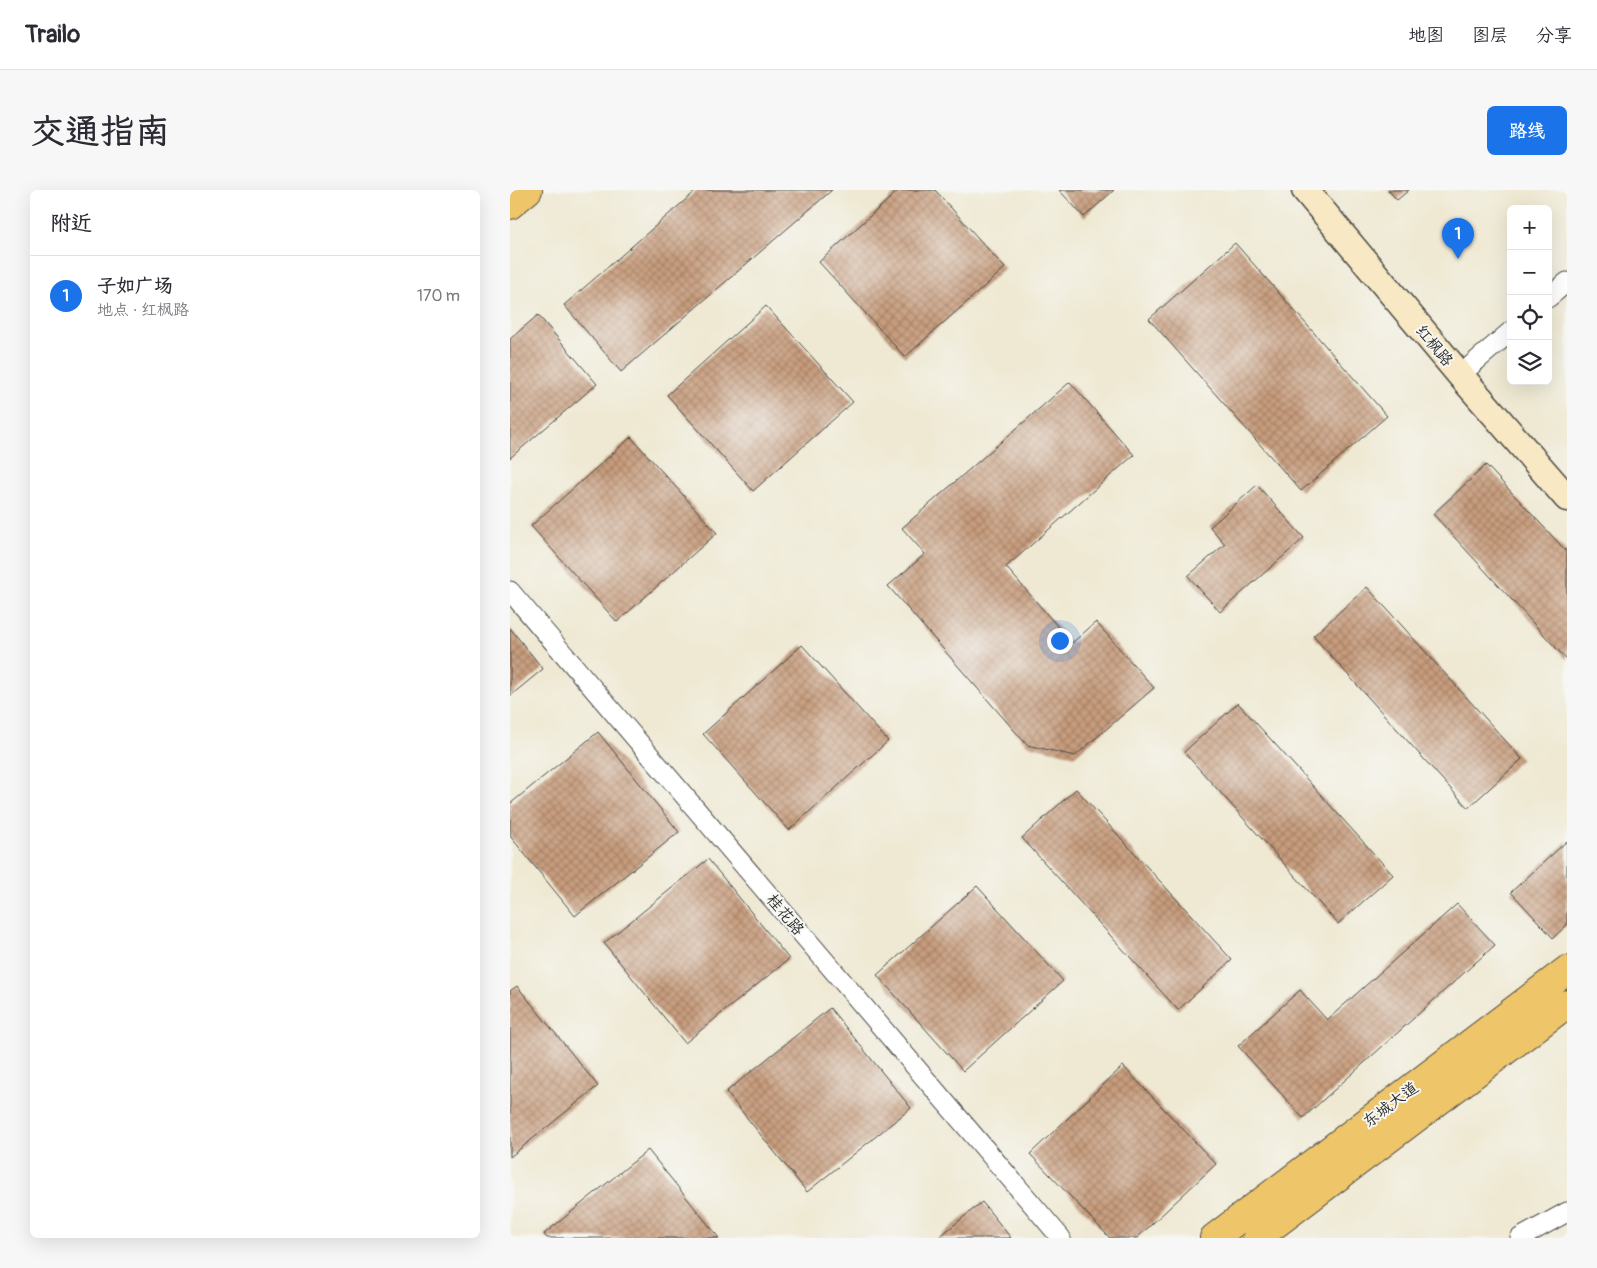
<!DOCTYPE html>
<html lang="zh">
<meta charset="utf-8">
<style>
:root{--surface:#fff;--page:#f7f7f7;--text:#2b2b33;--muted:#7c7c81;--line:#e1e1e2;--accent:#1a73e8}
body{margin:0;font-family:Pangolin,"LXGW WenKai TC",sans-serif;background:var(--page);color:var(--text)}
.controls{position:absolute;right:15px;top:15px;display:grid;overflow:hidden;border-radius:8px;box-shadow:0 5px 20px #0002}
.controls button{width:45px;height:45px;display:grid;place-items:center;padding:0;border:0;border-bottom:1px solid var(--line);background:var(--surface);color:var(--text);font:25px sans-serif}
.you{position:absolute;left:549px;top:450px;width:18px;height:18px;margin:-12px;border:4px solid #fff;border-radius:50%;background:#1a73e8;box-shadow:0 0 0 8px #1a73e833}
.badge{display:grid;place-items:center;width:32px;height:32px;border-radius:50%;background:var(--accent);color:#fff;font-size:16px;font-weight:700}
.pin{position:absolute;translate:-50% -41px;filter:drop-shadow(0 1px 2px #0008)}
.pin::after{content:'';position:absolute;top:26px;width:18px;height:15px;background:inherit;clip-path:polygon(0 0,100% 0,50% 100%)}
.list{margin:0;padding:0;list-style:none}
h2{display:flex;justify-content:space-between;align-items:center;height:65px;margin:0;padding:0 20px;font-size:21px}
h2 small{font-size:16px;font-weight:400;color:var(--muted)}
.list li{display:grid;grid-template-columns:32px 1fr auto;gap:15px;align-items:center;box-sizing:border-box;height:80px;padding:0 20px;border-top:1px solid var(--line)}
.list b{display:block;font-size:19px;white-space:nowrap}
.list p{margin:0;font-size:16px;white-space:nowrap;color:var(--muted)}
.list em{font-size:16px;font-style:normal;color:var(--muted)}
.icon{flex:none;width:28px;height:28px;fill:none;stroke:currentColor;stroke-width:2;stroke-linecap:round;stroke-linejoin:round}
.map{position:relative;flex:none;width:1057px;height:1048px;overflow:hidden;border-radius:8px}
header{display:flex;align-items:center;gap:30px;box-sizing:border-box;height:70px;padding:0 25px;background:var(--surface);border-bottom:1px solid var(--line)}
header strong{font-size:24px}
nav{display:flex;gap:28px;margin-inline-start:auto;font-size:18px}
.intro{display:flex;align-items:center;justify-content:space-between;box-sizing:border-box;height:120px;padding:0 30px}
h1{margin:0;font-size:35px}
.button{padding:12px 22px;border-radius:8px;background:var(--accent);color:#fff;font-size:18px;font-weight:700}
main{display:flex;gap:30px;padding:0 30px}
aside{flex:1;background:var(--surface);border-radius:8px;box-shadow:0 5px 20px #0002}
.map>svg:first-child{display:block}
.building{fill:url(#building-cross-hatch)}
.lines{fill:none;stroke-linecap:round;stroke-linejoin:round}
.street-casing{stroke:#484844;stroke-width:21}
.secondary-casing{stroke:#484844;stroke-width:29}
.primary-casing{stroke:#484844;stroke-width:30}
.highway-casing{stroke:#484844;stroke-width:30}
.street{stroke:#fff;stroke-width:19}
.secondary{stroke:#f8e8c3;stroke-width:26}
.primary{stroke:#eec569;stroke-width:28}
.highway{stroke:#eec569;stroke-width:28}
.labels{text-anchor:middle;stroke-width:4;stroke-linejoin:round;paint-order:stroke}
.street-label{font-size:16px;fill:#2b2b2b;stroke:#f6f6f2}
</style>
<header>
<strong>Trailo</strong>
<nav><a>地图</a><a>图层</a><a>分享</a></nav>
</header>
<div class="intro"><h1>交通指南</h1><a class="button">路线</a></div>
<main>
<aside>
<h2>附近<small></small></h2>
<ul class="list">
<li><span class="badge">1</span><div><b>子如广场</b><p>地点 · 红枫路</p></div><em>170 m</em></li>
</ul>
</aside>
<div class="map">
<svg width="1057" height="1048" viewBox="0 0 1057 1048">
<defs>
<pattern id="building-cross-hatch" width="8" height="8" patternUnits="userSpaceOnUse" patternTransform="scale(1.25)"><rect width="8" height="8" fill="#c89d7d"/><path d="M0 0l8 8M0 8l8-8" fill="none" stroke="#a38067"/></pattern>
</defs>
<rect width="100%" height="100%" fill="#f6f6f2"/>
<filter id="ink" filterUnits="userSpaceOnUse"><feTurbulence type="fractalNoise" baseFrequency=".02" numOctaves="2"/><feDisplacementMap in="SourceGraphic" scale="10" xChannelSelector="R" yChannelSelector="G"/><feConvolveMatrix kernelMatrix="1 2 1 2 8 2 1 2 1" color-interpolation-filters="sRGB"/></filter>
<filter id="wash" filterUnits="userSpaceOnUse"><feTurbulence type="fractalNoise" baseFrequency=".0096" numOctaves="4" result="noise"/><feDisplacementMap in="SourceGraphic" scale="20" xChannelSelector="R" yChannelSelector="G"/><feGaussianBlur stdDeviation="1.12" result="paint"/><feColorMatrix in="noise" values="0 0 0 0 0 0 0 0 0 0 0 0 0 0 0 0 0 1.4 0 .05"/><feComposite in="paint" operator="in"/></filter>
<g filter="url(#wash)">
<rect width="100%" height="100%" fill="#efe9d3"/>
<g id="blocks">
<path class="building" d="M 187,0 L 322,0 L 111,182 L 54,115 Z
M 389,0 L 425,0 L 495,78 L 395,167 L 309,72 Z
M 549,0 L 604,0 L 574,27 Z
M 878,0 L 899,0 L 887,10 Z
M 725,53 L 877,226 L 791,301 L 639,129 Z
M 256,116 L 343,212 L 243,301 L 157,205 Z
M 28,125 L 87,194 L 0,268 L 0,149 Z
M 560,192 L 624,265 L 496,377 L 562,453 L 586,432 L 644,498 L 565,566 L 517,555 L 378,396 L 415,364 L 392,338 Z
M 121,247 L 207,343 L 107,432 L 21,336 Z
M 976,275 L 1057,362 L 1057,470 L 923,324 Z
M 747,295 L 794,348 L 710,422 L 678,386 L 715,354 L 700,337 Z
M 857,397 L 1012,569 L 958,618 L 803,446 Z
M 0,438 L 33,479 L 0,506 Z
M 292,455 L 378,551 L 279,640 L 193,544 Z
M 728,513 L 883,685 L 828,734 L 674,562 Z
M 88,542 L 169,642 L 65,726 L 0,646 L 0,614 Z
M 566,599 L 722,770 L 668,820 L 512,648 Z
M 1057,651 L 1057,735 L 1043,748 L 1001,702 Z
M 198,669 L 279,769 L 175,853 L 94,753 Z
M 467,696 L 553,791 L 453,881 L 367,785 Z
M 947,714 L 985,755 L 793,928 L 728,856 L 790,800 L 817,830 Z
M 7,796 L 88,896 L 0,967 L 0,801 Z
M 320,818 L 401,918 L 297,1002 L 216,902 Z
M 613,876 L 706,974 L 627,1048 L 600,1048 L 520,964 Z
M 138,960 L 209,1048 L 37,1048 L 34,1044 Z
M 472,1012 L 501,1048 L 428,1048 Z"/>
</g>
</g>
<g filter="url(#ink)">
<use href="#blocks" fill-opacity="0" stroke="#484844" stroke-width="1"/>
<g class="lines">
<defs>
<path id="street" d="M 1038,108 L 1057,92
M 950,185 L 1001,141
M 0,401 L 551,1048
M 1010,1048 L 1057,1022"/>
<path id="secondary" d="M 795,0 L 950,185 L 1057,308"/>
<path id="primary" d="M 704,1048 L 1057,780
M 747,1048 L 1057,814"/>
<path id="highway" d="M 0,15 L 18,0"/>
</defs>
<use href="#street" class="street-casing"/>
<use href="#secondary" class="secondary-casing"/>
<use href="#primary" class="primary-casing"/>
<use href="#highway" class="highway-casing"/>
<use href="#street" class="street"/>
<use href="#secondary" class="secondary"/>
<use href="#primary" class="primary"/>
<use href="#highway" class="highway"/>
</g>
</g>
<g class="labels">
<g class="street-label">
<text transform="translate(925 155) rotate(50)" y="6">红枫路</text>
<text transform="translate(276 724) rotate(50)" y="6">桂花路</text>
<text transform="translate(880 914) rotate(-37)" y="6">东城大道</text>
</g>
</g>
</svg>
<div class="controls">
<button>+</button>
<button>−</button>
<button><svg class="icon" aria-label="locate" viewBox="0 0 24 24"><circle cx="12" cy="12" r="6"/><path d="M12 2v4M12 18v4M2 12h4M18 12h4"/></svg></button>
<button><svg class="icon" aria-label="layers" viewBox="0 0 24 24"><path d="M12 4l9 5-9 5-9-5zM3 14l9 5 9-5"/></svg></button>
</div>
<div class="you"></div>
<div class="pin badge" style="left:948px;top:69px">1</div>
</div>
</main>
